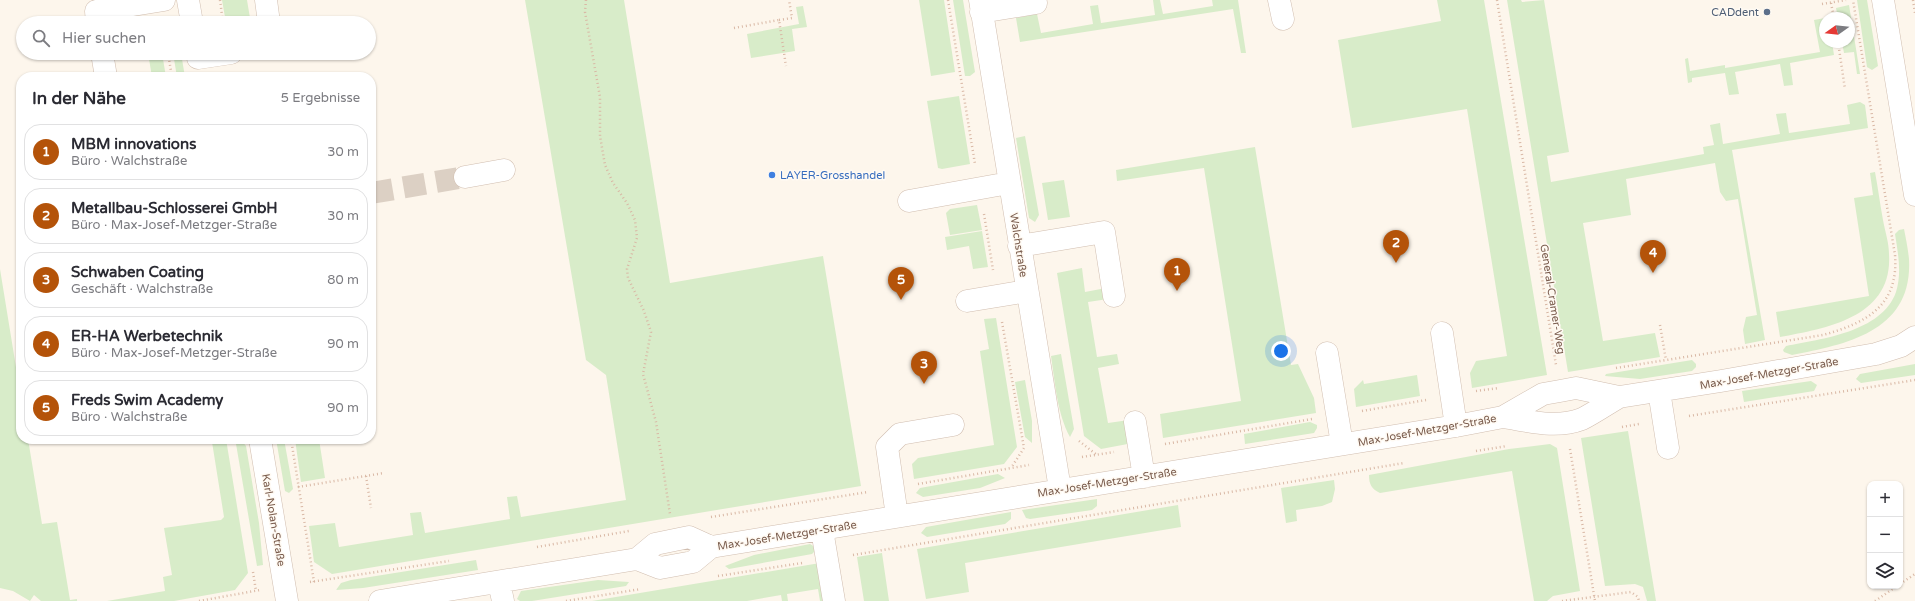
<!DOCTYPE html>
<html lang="de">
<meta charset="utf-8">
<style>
:root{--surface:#fff;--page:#f2f2f3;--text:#2b2b33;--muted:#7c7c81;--line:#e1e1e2;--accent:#b45309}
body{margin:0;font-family:"Varela Round",sans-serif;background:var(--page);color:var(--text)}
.controls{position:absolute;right:12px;bottom:12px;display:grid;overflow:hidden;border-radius:8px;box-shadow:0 1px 3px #0004}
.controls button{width:36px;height:36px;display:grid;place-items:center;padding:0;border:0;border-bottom:1px solid var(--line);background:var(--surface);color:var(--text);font:20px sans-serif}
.compass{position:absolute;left:1819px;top:12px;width:36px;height:36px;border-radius:50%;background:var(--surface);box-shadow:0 1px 3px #0004;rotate:255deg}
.you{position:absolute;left:1281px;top:351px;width:14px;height:14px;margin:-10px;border:3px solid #fff;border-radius:50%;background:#1a73e8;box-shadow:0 0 0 6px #1a73e833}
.badge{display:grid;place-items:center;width:26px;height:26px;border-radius:50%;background:var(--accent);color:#fff;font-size:13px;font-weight:700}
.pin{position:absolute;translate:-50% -33px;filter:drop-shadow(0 1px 2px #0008)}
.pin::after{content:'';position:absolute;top:21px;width:14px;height:12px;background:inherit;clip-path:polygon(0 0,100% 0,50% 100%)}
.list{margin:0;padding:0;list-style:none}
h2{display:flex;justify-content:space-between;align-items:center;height:52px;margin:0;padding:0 16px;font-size:17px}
h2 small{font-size:13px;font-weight:400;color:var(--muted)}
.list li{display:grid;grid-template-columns:26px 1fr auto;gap:12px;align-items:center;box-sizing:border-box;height:56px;margin:0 8px 8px;padding:0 8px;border:1px solid var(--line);border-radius:16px}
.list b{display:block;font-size:15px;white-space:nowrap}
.list p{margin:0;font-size:13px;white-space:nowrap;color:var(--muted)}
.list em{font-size:13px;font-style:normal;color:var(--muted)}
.icon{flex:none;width:22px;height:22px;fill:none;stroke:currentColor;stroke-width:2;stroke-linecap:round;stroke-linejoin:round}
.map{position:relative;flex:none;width:1915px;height:601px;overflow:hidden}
.search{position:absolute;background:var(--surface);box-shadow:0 1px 3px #0004;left:16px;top:16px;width:360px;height:44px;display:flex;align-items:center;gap:10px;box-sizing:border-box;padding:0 14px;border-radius:22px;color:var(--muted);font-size:15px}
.panel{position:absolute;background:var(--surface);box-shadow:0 1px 3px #0004;left:16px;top:72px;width:360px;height:372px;border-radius:16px}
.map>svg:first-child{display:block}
.green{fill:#d8ecc9}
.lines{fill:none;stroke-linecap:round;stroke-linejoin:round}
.minor-tunnel{stroke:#dcd0c4;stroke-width:22;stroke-dasharray:22 11;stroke-linecap:butt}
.minor-casing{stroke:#d1beb0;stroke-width:23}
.path{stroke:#d9b8a5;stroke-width:2.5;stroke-dasharray:1 3;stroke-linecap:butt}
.minor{stroke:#fff;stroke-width:22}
.service-dot{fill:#5c6f8a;stroke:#fffaf3;stroke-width:1.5}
.shop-dot{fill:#3f7fe0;stroke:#fffaf3;stroke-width:1.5}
.labels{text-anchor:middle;stroke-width:3;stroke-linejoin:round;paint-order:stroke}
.service-label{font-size:11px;fill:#4e5e75;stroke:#fffaf3;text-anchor:end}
.shop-label{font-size:11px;fill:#366cbe;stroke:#fffaf3;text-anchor:start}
.street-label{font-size:11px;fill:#7a5c4d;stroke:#fffaf3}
</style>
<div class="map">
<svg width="1915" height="601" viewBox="0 0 1915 601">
<rect width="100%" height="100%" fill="#fdf6ec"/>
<path class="green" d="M 222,0 L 247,0 L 250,18 L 249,23 L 226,23 Z
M 525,0 L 624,0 L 670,283 L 823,256 L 861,486 L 332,574 L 314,562 L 309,526 L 335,523 L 339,547 L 413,535 L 410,513 L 421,512 L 425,533 L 510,519 L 507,497 L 517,496 L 521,517 L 626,500 L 606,375 L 586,360 Z
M 919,0 L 944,0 L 955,72 L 931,76 Z
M 953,0 L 963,0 L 975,72 L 970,76 L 965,76 Z
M 1153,0 L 1160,0 L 1163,14 L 1213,6 L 1212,0 L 1238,0 L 1246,53 L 1241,53 L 1233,9 L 1020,42 L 1016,18 L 1037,14 L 1041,33 L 1093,24 L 1090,6 L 1098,5 L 1101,23 L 1155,15 Z
M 1437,0 L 1484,0 L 1547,375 L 1472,388 L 1470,373 L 1476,361 L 1507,356 L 1467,109 L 1352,128 L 1338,40 L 1441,21 Z
M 1507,0 L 1521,0 L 1522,2 L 1544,0 L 1569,152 L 1547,156 L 1551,182 L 1704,154 L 1703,147 L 1714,145 L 1710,125 L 1720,123 L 1723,144 L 1780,134 L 1776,114 L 1786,113 L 1789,133 L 1850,124 L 1847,105 L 1860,102 L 1865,105 L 1868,128 L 1732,150 L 1765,340 L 1745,344 L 1743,330 L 1746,317 L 1757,315 L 1738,199 L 1726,201 L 1720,192 L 1715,163 L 1626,179 L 1631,215 L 1583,223 L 1603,341 L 1655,333 L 1660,357 L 1568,372 Z
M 1857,0 L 1867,0 L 1878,66 L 1872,70 L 1867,67 Z
M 1849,5 L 1860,74 L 1857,74 L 1854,52 L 1844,53 L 1842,42 L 1849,42 L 1849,18 L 1838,18 L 1836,8 Z
M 803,6 L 807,27 L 792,29 L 795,51 L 751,58 L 747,34 L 799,24 L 796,7 Z
M 1825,18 L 1825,42 L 1832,42 L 1834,55 L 1790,63 L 1793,85 L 1784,86 L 1780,64 L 1735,72 L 1739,94 L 1729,95 L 1725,73 L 1692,78 L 1692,82 L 1688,83 L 1685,59 L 1688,58 L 1690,71 L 1725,65 L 1725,68 L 1820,52 L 1814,20 Z
M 148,53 L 162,53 L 166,77 L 152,77 Z
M 173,53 L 181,53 L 185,77 L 177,77 Z
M 959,96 L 970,164 L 942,169 L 938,168 L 927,101 Z
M 1025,136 L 1039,215 L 1035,222 L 1029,218 L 1016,138 Z
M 1255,147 L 1291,365 L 1298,364 L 1314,398 L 1316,413 L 1163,438 L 1160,414 L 1241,401 L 1204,168 L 1117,181 L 1116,170 Z
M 1875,172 C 1878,188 1880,204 1883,220 C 1885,231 1889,243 1889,254 C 1893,317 1828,328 1780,337 L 1776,312 L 1869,296 L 1854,198 L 1873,195 L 1870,173 Z
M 1064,180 L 1070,217 L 1048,220 L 1042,183 Z
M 977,205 L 982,230 L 950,235 L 946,213 L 950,209 Z
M 1904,229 C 1906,239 1908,249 1909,259 C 1913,331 1848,344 1792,355 L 1784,352 L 1783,350 L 1786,346 C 1821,339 1882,332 1896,292 C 1902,273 1898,253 1895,234 L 1899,230 Z
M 982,231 L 988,267 L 973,269 L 969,246 L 947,250 L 945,237 Z
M 1082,268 L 1085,292 L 1106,288 L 1108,299 L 1088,302 L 1097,357 L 1117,354 L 1119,364 L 1098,368 L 1108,423 L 1129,420 L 1133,443 L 1101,449 L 1084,436 L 1057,273 Z
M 0,269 L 21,398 L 21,439 L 28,439 L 42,524 L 57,522 L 70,600 L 77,599 L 77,601 L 41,601 L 34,595 L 30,601 L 13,591 L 0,588 Z
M 996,318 L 1017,447 L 1004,464 L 914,479 L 912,464 L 918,458 L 994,445 L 980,351 L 989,349 L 984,319 Z
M 1061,354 L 1074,429 L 1070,437 C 1057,413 1055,382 1051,356 Z
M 1692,360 L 1696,364 L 1696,367 L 1692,371 L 1640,379 L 1605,376 L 1606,374 Z
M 1915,364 L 1915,375 L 1861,383 L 1856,379 L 1860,374 Z
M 1417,375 L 1420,396 L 1356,407 L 1354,389 L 1363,380 L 1364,384 Z
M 1025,380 L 1032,421 L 1032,443 L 1025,437 L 1015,382 Z
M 1811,381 L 1817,385 L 1814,391 L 1744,402 L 1742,391 Z
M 1310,422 L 1317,425 L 1317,428 L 1314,433 L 1245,444 L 1244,434 Z
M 1628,431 L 1656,601 L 1647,601 L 1643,587 L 1635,584 L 1605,586 L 1581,438 Z
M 226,439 L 248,573 L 235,590 L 174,601 L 107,601 L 165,591 L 163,577 L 172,575 L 164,528 L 221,520 L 224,517 L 212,442 Z
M 276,439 L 284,439 L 293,489 L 289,493 L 285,491 Z
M 295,439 L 319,439 L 325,478 L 301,482 Z
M 241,440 L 246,446 L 259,523 L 263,565 L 257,566 L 236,444 Z
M 1550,444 L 1557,448 L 1580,591 L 1553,596 L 1547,601 L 1534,601 L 1512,471 L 1380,493 C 1372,489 1369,485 1369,475 L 1509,449 Z
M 998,474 L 1005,478 L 980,488 L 923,497 L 916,493 L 920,488 Z
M 1334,480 L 1335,489 L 1332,502 L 1322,506 L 1296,510 L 1297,521 L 1286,523 L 1281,488 Z
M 1097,499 L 1097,506 L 1092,510 L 1030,519 L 1026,518 L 1022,510 Z
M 1178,505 L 1181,527 L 965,563 L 969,592 L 926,599 L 917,549 Z
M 1011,512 L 1011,519 L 1005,524 L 927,537 L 921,533 L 926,527 Z
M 810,544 L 815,547 L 816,550 L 812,554 L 729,569 L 725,566 L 754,555 Z
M 882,553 L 889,601 L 864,601 L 857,557 Z
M 476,560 L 478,570 L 363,588 L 336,590 L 341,583 L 351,580 Z
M 820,563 L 826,601 L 820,601 L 818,589 L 787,594 L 788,601 L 782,601 L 781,595 L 747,601 L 592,601 Z
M 598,580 L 629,582 L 626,586 L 532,601 L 520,601 L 517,599 L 521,591 Z"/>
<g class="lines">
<path class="minor-tunnel" d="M 371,193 L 465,177"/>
<defs>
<path id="minor" d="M 188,0 L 192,23
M 266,0 L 269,23
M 980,0 L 1060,489
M 1279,0 L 1283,19
M 1883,0 L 1915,195
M 981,12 L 1036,3
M 97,23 L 96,11 L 164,0
M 102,53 L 106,77
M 198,58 L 231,53
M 465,177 L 504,170
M 909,201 L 1009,183
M 1019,246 L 1104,232 L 1114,296
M 967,301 L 1027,291
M 1442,333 L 1456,426
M 1327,353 L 1342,444
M 1659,391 L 1668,448
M 1503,417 C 1529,421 1556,429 1582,419 C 1594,413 1607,404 1619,397
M 1135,422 L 1144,477
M 260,439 L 287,601
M 897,516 L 887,447 L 900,434 L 953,425
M 822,530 L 834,601
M 637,559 L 655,544 L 689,537 L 711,547
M 499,582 L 503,601
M 380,601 L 637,559 L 660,568 L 693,562 L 711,547 L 1456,426 L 1503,417 L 1543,394 L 1560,391 L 1576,388 L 1619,397 L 1721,381 L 1876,354 L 1901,346 L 1915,337"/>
</defs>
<use href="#minor" class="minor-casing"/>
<path class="path" d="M 220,0 L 223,23
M 586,0 L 585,12 L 600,97 L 600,136 L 605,165 L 613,183 L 627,203 L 635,220 L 637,238 L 627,269 L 628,278 L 644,311 L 651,332 L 643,374 L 656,422 L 670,514
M 948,0 L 975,164
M 1497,0 L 1556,365
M 1913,0 L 1915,13
M 1831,3 L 1834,18
M 1822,4 L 1846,0
M 779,20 L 792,18 L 789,0
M 734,28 L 779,20 L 786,66
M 1838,42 L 1845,89
M 168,53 L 172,77
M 984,214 L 993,270
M 1002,322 L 1024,448 L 1011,468
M 1660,325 L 1666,360
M 1616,368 L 1823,335 C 1866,323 1899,306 1895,255 L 1853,0
M 1476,391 L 1499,388
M 1362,411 L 1426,400
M 1689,416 L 1915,380
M 1622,427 L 1639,424
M 291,439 L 314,582
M 1079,441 L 1097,455
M 1165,444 L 1312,419
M 1570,449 L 1595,601
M 1476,451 L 1507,446
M 1082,457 L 1114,452
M 366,476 L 371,508
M 918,484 L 1029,465
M 298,487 L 384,473
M 711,517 L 868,492
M 537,547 L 629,531
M 853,555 L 1404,463
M 253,572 L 256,591
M 718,576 L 802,563
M 310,582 L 449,561
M 1900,584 L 1915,574
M 199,601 L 260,590
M 566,601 L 641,589
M 1562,601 L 1631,592 L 1638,597 L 1639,601
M 1875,601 L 1897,586"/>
<use href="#minor" class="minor"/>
</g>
<circle class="service-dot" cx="1767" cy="12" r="4"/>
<circle class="shop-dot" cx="772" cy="175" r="4"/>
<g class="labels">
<g class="service-label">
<text x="1759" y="16">CADdent</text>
</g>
<g class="shop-label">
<text x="780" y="179">LAYER-Grosshandel</text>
</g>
<g class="street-label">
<text transform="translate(1019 245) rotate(81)" y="4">Walchstraße</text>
<text transform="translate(1553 299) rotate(81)" y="4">General-Cramer-Weg</text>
<text transform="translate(1769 373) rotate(-10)" y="4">Max-Josef-Metzger-Straße</text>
<text transform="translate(1427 430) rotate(-10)" y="4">Max-Josef-Metzger-Straße</text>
<text transform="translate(1107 482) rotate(-9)" y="4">Max-Josef-Metzger-Straße</text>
<text transform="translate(274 520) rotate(80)" y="4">Karl-Nolan-Straße</text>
<text transform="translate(787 535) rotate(-9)" y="4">Max-Josef-Metzger-Straße</text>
</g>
</g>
</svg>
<div class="controls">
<button>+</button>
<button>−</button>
<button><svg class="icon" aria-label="layers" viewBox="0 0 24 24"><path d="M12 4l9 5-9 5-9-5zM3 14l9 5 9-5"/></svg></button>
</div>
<svg class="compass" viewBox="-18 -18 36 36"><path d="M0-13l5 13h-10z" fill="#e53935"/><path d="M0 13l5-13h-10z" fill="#7c7c81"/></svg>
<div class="you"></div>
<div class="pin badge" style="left:1177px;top:291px">1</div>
<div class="pin badge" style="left:1396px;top:263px">2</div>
<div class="pin badge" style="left:924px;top:384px">3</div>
<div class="pin badge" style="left:1653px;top:273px">4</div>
<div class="pin badge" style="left:901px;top:300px">5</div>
<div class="search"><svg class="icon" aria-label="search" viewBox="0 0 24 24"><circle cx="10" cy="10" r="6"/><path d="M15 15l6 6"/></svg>Hier suchen</div>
<section class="panel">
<h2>In der Nähe<small>5 Ergebnisse</small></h2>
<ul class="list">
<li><span class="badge">1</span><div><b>MBM innovations</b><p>Büro · Walchstraße</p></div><em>30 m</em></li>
<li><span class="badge">2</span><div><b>Metallbau-Schlosserei GmbH</b><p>Büro · Max-Josef-Metzger-Straße</p></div><em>30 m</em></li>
<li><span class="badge">3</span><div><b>Schwaben Coating</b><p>Geschäft · Walchstraße</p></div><em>80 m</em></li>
<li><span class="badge">4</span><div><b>ER-HA Werbetechnik</b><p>Büro · Max-Josef-Metzger-Straße</p></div><em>90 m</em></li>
<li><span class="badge">5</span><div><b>Freds Swim Academy</b><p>Büro · Walchstraße</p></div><em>90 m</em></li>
</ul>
</section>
</div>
